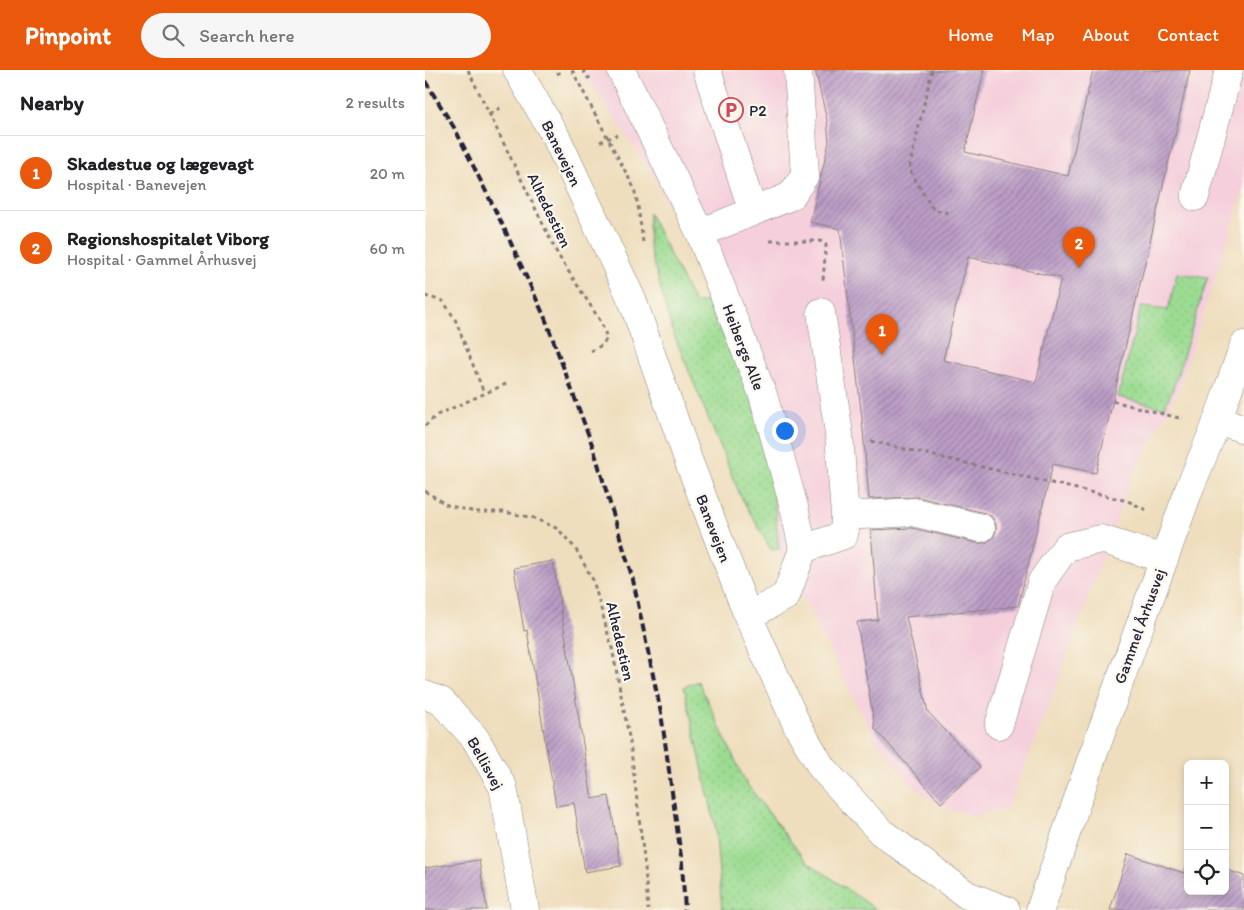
<!DOCTYPE html>
<meta charset="utf-8">
<style>
:root{--surface:#fff;--page:#f6f6f6;--text:#202124;--muted:#757577;--line:#e0e0e0;--accent:#ea580c}
body{margin:0;font-family:Itim,sans-serif;background:var(--page);color:var(--text)}
.controls{position:absolute;right:15px;bottom:15px;display:grid;overflow:hidden;border-radius:8px;box-shadow:0 2px 8px #0003}
.controls button{width:45px;height:45px;display:grid;place-items:center;padding:0;border:0;border-bottom:1px solid var(--line);background:var(--surface);color:var(--text);font:25px sans-serif}
.you{position:absolute;left:359px;top:360px;width:18px;height:18px;margin:-12px;border:4px solid #fff;border-radius:50%;background:#1a73e8;box-shadow:0 0 0 8px #1a73e833}
.badge{display:grid;place-items:center;width:32px;height:32px;border-radius:50%;background:var(--accent);color:#fff;font-size:16px;font-weight:700}
.pin{position:absolute;translate:-50% -41px;filter:drop-shadow(0 1px 2px #0008)}
.pin::after{content:'';position:absolute;top:26px;width:18px;height:15px;background:inherit;clip-path:polygon(0 0,100% 0,50% 100%)}
.list{margin:0;padding:0;list-style:none}
h2{display:flex;justify-content:space-between;align-items:center;height:65px;margin:0;padding:0 20px;font-size:21px}
h2 small{font-size:16px;font-weight:400;color:var(--muted)}
.list li{display:grid;grid-template-columns:32px 1fr auto;gap:15px;align-items:center;box-sizing:border-box;height:75px;padding:0 20px;border-top:1px solid var(--line)}
.list b{display:block;font-size:19px;white-space:nowrap}
.list p{margin:0;font-size:16px;white-space:nowrap;color:var(--muted)}
.list em{font-size:16px;font-style:normal;color:var(--muted)}
.icon{flex:none;width:28px;height:28px;fill:none;stroke:currentColor;stroke-width:2;stroke-linecap:round;stroke-linejoin:round}
.map{position:relative;flex:none;width:819px;height:840px;overflow:hidden}
header{display:flex;align-items:center;gap:30px;box-sizing:border-box;height:70px;padding:0 25px;background:var(--accent);color:#fff}
header strong{font-size:24px}
nav{display:flex;gap:28px;margin-inline-start:auto;font-size:18px}
.search{width:350px;height:45px;background:var(--page);display:flex;align-items:center;gap:12px;box-sizing:border-box;padding:0 18px;border-radius:28px;color:var(--muted);font-size:19px}
main{display:flex}
aside{flex:1;background:var(--surface)}
.map>svg:first-child{display:block}
.built{fill:#f5cfdc}
.grass{fill:url(#grass-dots);stroke:#5f7f66}
.building{fill:url(#building-hatch);fill-rule:evenodd}
.lines{fill:none;stroke-linecap:round;stroke-linejoin:round}
.minor-casing{stroke:#88807c;stroke-width:29}
.major-casing{stroke:#88807c;stroke-width:29}
.path{stroke:#88807c;stroke-width:3;stroke-dasharray:4 4;stroke-linecap:butt}
.minor{stroke:#fff;stroke-width:28}
.major{stroke:#fff;stroke-width:28}
.rail{stroke:#22223b;stroke-width:4;stroke-dasharray:8 4;stroke-linecap:butt}
.labels{text-anchor:middle;stroke-width:4.5;stroke-linejoin:round;paint-order:stroke}
.poi-label{font-size:16px;fill:#22223b;stroke:#fbf7ec;text-anchor:start}
.street-label{font-size:16px;fill:#22223b;stroke:#fbf7ec}
</style>
<header>
<strong>Pinpoint</strong>
<div class="search"><svg class="icon" aria-label="search" viewBox="0 0 24 24"><circle cx="10" cy="10" r="6"/><path d="M15 15l6 6"/></svg>Search here</div>
<nav><a>Home</a><a>Map</a><a>About</a><a>Contact</a></nav>
</header>
<main>
<aside>
<h2>Nearby<small>2 results</small></h2>
<ul class="list">
<li><span class="badge">1</span><div><b>Skadestue og lægevagt</b><p>Hospital · Banevejen</p></div><em>20 m</em></li>
<li><span class="badge">2</span><div><b>Regionshospitalet Viborg</b><p>Hospital · Gammel Århusvej</p></div><em>60 m</em></li>
</ul>
</aside>
<div class="map">
<svg width="819" height="840" viewBox="0 0 819 840">
<defs>
<pattern id="grass-dots" width="8" height="8" patternUnits="userSpaceOnUse" patternTransform="scale(1.25)"><rect width="8" height="8" fill="#9cdc92"/><path d="M2 2h.1M6 6h.1" fill="none" stroke="#86bc7f" stroke-width="1.8" stroke-linecap="round"/></pattern>
<pattern id="building-hatch" width="6" height="6" patternUnits="userSpaceOnUse" patternTransform="scale(1.25)"><rect width="6" height="6" fill="#bb9cc6"/><path d="M-1 1l2-2M0 6l6-6M5 7l2-2" fill="none" stroke="#987fa2"/></pattern>
</defs>
<rect width="100%" height="100%" fill="#fbf7ec"/>
<filter id="ink" filterUnits="userSpaceOnUse"><feTurbulence type="fractalNoise" baseFrequency=".02" numOctaves="2"/><feDisplacementMap in="SourceGraphic" scale="10" xChannelSelector="R" yChannelSelector="G"/><feConvolveMatrix kernelMatrix="1 2 1 2 8 2 1 2 1" color-interpolation-filters="sRGB"/></filter>
<filter id="wash" filterUnits="userSpaceOnUse"><feTurbulence type="fractalNoise" baseFrequency=".0096" numOctaves="4" result="noise"/><feDisplacementMap in="SourceGraphic" scale="20" xChannelSelector="R" yChannelSelector="G"/><feGaussianBlur stdDeviation="1.12" result="paint"/><feColorMatrix in="noise" values="0 0 0 0 0 0 0 0 0 0 0 0 0 0 0 0 0 1.4 0 .05"/><feComposite in="paint" operator="in"/></filter>
<g filter="url(#wash)">
<rect width="100%" height="100%" fill="#efdebd"/>
<path class="built" d="M 156,0 L 819,0 L 819,119 L 753,322 L 708,405 L 625,632 L 582,739 L 549,747 L 516,736 L 485,714 L 446,663 L 354,479 L 345,386 L 317,298 L 228,104 Z"/>
<path class="grass" d="M 224,143 L 270,234 L 286,230 L 317,298 L 345,386 L 354,479 L 346,480 L 315,425 L 247,260 L 224,176 Z
M 752,203 L 783,207 L 748,319 L 739,338 L 693,327 L 716,237 L 743,240 Z
M 273,611 L 321,713 L 380,790 L 452,840 L 297,840 L 290,755 L 259,617 Z"/>
<g id="blocks">
<path class="building" d="M 390,0 L 559,0 L 540,82 L 643,106 L 668,0 L 765,0 L 671,403 L 628,394 L 593,536 L 481,547 L 503,642 L 555,697 L 516,733 L 450,659 L 432,552 L 453,550 L 446,460 L 487,458 L 552,473 L 560,473 L 568,468 L 571,461 L 571,454 L 567,447 L 560,443 L 492,427 L 444,429 L 437,349 L 415,159 L 385,152 L 404,72 L 402,50 ZM 543,187 L 636,208 L 611,312 L 518,290 Z
M 128,491 L 167,729 L 184,726 L 196,796 L 160,802 L 149,733 L 131,736 L 102,560 L 99,561 L 89,498 Z
M 703,784 L 759,803 L 763,793 L 763,821 L 800,821 L 800,799 L 819,806 L 819,840 L 685,840 Z
M 54,790 L 62,840 L 0,840 L 0,798 Z"/>
</g>
</g>
<g filter="url(#ink)">
<use href="#blocks" fill-opacity="0" stroke="#88807c" stroke-width="1"/>
<g class="lines">
<defs>
<path id="minor" d="M 196,0 L 275,163 L 338,325 L 369,437 L 378,479 L 361,526 L 323,546
M 282,0 L 328,142
M 770,127 L 804,0
M 275,163 L 366,126 L 380,105 L 373,0
M 793,350 L 819,359
M 420,446 L 488,442 L 556,458
M 378,479 L 419,465 L 420,446 L 414,364 L 396,242
M 0,625 L 16,631 L 50,668 L 78,717 L 100,840
M 574,655 L 617,511 L 641,477 L 676,469 L 739,489"/>
<path id="major" d="M 92,0 L 132,69 L 208,232 L 264,392 L 323,546 L 372,655 L 397,698 L 456,762 L 542,825 L 581,840
M 615,840 L 664,696 L 739,489 L 765,417 L 790,357 L 819,275"/>
</defs>
<use href="#minor" class="minor-casing"/>
<use href="#major" class="major-casing"/>
<path class="path" d="M 43,0 L 133,185 L 176,252 L 182,268 L 177,275 L 166,281
M 147,0 L 209,118 L 213,136 L 218,172
M 158,0 L 163,8 L 166,7
M 507,0 L 484,99 L 508,139 L 527,144
M 132,4 L 139,0
M 65,44 L 77,37
M 175,72 L 192,65
M 345,171 L 395,171 L 401,175 L 398,210
M 0,226 L 18,231 L 30,249 L 59,323
M 688,331 L 758,349
M 0,356 L 12,345 L 83,313
M 446,371 L 703,431 L 723,441
M 0,421 L 22,435 L 50,442 L 79,442 L 109,448 L 133,459 L 150,478 L 168,510 L 187,578 L 205,672 L 220,797 L 223,840"/>
<use href="#minor" class="minor"/>
<use href="#major" class="major"/>
<path class="rail" d="M 0,11 L 30,59 L 80,160 L 120,248 L 168,377 L 208,510 L 236,643 L 257,794 L 260,840"/>
</g>
</g>
<defs>
<symbol id="parking-ring" viewBox="-11 -11 22 22"><circle r="9.5" fill="#fbf7ec" stroke="#d1495b" stroke-width="1.5"/><path d="M-3.5-5.5H1a3.5 3.5 0 0 1 0 7H-1V5.5H-3.5ZM-1-3.4V-.6H.8a1.4 1.4 0 0 0 0-2.8Z" fill="#d1495b"/></symbol>
</defs>
<g fill-rule="evenodd">
<use href="#parking-ring" x="292" y="26" width="28" height="28"/>
</g>
<g class="labels">
<g class="poi-label">
<text x="324" y="46">P2</text>
</g>
<g class="street-label">
<text transform="translate(137 83) rotate(64)" y="6">Banevejen</text>
<text transform="translate(125 140) rotate(64)" y="6">Alhedestien</text>
<text transform="translate(319 277) rotate(69)" y="6">Heibergs Alle</text>
<text transform="translate(289 458) rotate(69)" y="6">Banevejen</text>
<text transform="translate(714 556) rotate(-70)" y="6">Gammel Århusvej</text>
<text transform="translate(196 571) rotate(77)" y="6">Alhedestien</text>
<text transform="translate(61 693) rotate(61)" y="6">Bellisvej</text>
</g>
</g>
</svg>
<div class="controls">
<button>+</button>
<button>−</button>
<button><svg class="icon" aria-label="locate" viewBox="0 0 24 24"><circle cx="12" cy="12" r="6"/><path d="M12 2v4M12 18v4M2 12h4M18 12h4"/></svg></button>
</div>
<div class="you"></div>
<div class="pin badge" style="left:457px;top:285px">1</div>
<div class="pin badge" style="left:654px;top:198px">2</div>
</div>
</main>
